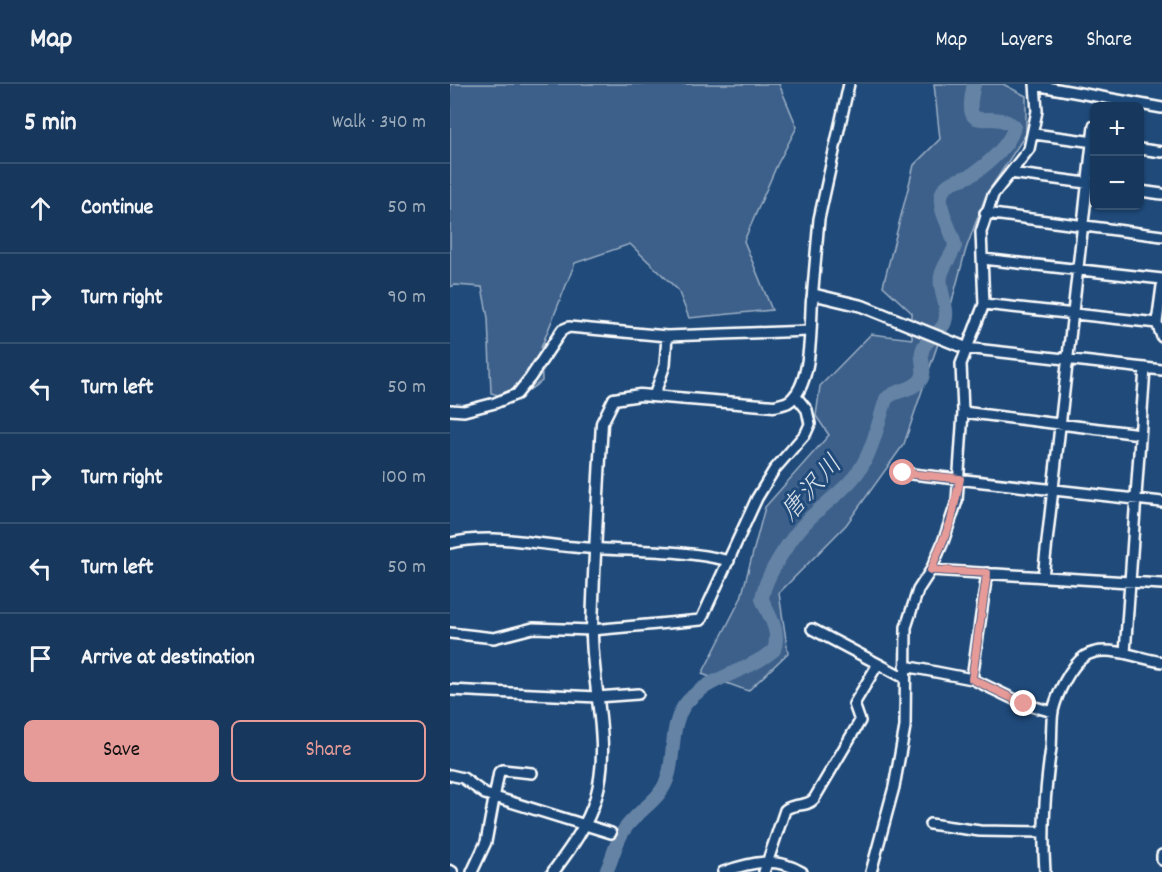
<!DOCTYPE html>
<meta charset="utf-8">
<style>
:root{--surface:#17385c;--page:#244365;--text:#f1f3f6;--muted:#9eacbb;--line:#365272;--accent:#e69b98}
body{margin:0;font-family:Dekko,"Klee One",sans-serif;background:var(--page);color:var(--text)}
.controls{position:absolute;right:18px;top:18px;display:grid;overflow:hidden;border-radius:9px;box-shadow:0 2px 4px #0004}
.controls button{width:54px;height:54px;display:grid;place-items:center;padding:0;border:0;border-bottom:2px solid var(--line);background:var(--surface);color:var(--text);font:30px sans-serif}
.stop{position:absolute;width:18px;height:18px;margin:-14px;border:4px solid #e69b98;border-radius:50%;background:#fff}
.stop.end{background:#e69b98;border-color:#fff;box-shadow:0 2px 6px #0008}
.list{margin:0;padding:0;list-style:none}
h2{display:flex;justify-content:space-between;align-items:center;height:78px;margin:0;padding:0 24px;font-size:26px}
h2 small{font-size:20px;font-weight:400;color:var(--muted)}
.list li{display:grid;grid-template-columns:39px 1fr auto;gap:18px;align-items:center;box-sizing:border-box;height:90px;padding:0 24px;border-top:2px solid var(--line)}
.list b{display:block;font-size:22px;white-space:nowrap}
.list em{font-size:20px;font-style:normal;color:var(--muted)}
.actions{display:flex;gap:12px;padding:18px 24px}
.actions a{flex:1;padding:14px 0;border:2px solid var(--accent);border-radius:9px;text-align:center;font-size:21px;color:var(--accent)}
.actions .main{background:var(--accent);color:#111}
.icon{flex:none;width:33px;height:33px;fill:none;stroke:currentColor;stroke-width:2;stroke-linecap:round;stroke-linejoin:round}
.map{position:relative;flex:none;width:712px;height:788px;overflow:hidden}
header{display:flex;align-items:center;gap:36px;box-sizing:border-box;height:84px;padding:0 30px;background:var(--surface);border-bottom:2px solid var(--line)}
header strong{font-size:28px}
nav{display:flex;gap:33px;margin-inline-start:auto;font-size:21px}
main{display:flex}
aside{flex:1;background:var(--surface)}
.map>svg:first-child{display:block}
.green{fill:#3c618b;stroke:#9eb0c5;stroke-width:1.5}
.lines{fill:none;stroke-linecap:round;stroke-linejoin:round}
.river{stroke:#6583a4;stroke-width:14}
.minor-casing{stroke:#fff;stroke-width:14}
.tertiary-casing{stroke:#fff;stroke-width:15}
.minor{stroke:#1f4a7a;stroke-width:9}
.tertiary{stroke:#1f4a7a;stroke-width:10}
.route{stroke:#e69b98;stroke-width:8}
.labels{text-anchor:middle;stroke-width:6;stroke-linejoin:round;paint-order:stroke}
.water-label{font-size:26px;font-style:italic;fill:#d8e0e8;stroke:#1f4a7a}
</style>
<header>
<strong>Map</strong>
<nav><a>Map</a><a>Layers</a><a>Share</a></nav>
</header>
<main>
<aside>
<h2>5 min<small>Walk · 340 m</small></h2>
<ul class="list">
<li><svg class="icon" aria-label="ahead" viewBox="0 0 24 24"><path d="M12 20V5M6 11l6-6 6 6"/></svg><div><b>Continue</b></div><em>50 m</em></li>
<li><svg class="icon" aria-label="right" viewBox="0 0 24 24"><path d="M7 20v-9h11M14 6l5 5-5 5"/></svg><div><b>Turn right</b></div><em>90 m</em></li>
<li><svg class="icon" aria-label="left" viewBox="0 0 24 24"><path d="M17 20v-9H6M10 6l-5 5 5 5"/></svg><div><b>Turn left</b></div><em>50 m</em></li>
<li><svg class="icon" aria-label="right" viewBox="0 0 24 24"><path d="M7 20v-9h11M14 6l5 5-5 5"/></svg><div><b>Turn right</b></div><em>100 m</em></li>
<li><svg class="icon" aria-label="left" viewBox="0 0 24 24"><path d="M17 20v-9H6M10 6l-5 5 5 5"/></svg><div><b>Turn left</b></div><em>50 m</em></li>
<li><svg class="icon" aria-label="arrive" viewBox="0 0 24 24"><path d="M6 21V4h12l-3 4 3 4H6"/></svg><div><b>Arrive at destination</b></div></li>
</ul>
<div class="actions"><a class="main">Save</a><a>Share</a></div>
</aside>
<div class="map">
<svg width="712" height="788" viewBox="0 0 712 788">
<rect width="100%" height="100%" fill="#1f4a7a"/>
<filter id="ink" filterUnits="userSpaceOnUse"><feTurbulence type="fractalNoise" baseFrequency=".0167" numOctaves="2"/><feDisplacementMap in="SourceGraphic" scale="12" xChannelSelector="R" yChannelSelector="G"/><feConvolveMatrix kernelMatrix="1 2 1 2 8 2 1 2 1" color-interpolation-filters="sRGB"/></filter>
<g filter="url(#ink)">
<!-- green -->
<path class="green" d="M0,0h329l18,43 -20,38 -33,76 28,69 -83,8 -11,-28 -48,-46 -55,19 -34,85 1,33 -27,19 -24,-7 -3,-75 -6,-31 -27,-2 -5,2z
M484,0h69l23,12v38l-40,61 -20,54 -15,56 -47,139 -58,81 -67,68 9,60 -40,38 -46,-17 39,-76 24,-91 64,-72 -13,-19 4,-30 51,-52 41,5v-26l-29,-27 31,-121 26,-26z"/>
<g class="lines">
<!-- river -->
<path class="river" d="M156,788c7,-14 9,-29 18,-42 15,-22 39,-30 45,-57 6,-23 1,-51 18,-71 23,-26 61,-30 87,-52 7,-20 -5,-33 -12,-51 2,-22 30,-63 46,-79 16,-17 36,-28 50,-48 15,-21 20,-49 28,-73 9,-10 23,-7 33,-17 9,-9 1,-20 3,-31 3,-13 19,-17 23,-29 5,-15 -7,-31 -4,-46 2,-11 11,-20 14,-30 -2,-15 -16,-33 -14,-49 2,-17 21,-16 32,-23 15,-10 39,-31 41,-48 -25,-19 -53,14 -40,-42"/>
<defs>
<path id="minor" d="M585,1l127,23
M584,50l60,8
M690,65l22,3
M560,89l84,11
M690,107l22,3
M535,129l177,23
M533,175l179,20
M712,202l-5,37 5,14
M362,216l7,-81 30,-135
M534,220l173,19
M516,264l196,22
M204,312l11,-31 2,-29
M0,326l14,1 31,-8 22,-9 13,-16 32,-48 7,-3 98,9 142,-5
M513,328l177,22
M453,389l259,29
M0,459c42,-10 81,1 124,4 52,5 105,1 155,14
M481,486l231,14
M593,493l51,-451
M362,545l93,49
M0,549l44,5 39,-10 59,2 109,-10 56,-122 17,-28 32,-37 4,-9 -3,-14 -12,-15
M675,569l20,-285
M455,582l67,13 52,25 29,8
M522,595l15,-106
M0,606l147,7 41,-3
M0,691l13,3 22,16 126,39
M480,740l50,7 63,1
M712,771v5
M22,788l14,-30 13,-70 3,-2 30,3
M273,788c29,-10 52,-16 79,0
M314,788l21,-62c9,-8 21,-2 29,-11l46,-78 -6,-17 24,-40
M421,788l23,-85 11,-60 1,-100 12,-37 13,-20 12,-28 14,-41 6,-89 -2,-48 23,-60 -3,-72 12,-37 36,-46 8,-38 -2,-27
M595,788c-3,-44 0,-81 6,-124 1,-12 0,-25 2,-37 4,-17 17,-45 32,-55 22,-13 54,3 77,6"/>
<path id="tertiary" d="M0,787l2,1
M103,788c17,-23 35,-47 43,-75 16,-55 -5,-113 -4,-168 2,-69 6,-137 10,-206l12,-24 26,-4 134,11c4,-1 10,-2 14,-4 25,-15 22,-77 24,-102l4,-5 46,11 104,42"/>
</defs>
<!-- minor casing -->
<use href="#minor" class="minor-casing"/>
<!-- tertiary casing -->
<use href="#tertiary" class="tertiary-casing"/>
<!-- minor -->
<use href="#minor" class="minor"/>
<!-- tertiary -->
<use href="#tertiary" class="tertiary"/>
</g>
</g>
<g class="lines" filter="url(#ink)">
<!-- route -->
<path class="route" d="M453,389l57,6 -9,42 -20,49 56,3 -15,106 52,25"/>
</g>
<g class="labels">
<!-- water labels -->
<g class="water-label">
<text transform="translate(360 403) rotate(-48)" y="9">唐沢川</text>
</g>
</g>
</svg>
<div class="controls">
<button>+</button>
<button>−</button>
</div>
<div class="stop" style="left:453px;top:389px"></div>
<div class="stop end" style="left:574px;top:620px"></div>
</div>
</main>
